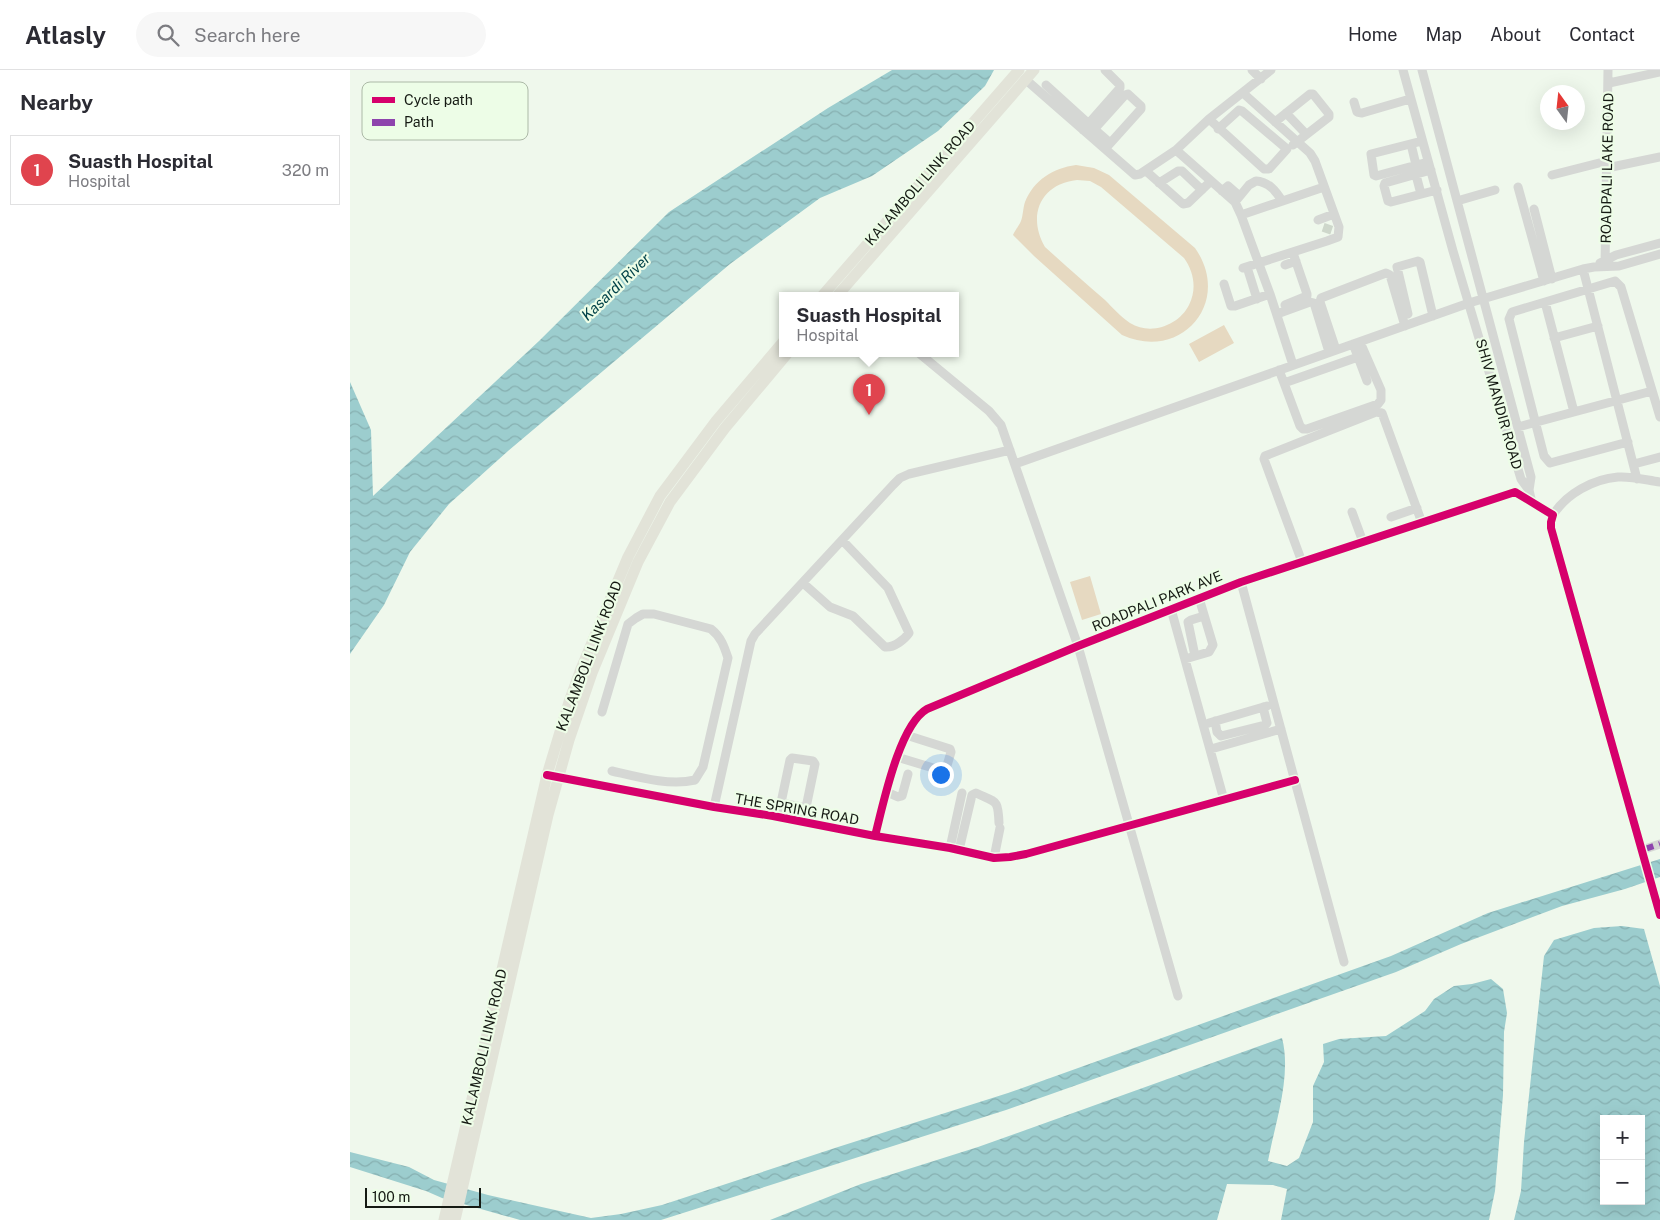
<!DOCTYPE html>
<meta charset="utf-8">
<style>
:root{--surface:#fff;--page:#f7f7f7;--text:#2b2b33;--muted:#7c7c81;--line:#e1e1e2;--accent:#61685f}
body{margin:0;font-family:"Public Sans",sans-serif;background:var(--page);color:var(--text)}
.controls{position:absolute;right:15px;bottom:15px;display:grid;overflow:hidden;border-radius:0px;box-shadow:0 5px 20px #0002}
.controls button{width:45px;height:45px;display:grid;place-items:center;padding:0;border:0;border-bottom:1px solid var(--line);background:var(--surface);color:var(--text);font:25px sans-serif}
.compass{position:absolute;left:1190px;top:15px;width:45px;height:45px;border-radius:50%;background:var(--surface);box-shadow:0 5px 20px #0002;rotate:345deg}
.scale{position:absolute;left:15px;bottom:12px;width:116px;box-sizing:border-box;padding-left:5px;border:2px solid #151a13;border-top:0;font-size:14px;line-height:18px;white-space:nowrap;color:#151a13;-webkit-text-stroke:4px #edfde7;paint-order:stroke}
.you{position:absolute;left:590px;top:704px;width:18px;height:18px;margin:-12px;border:4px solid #fff;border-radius:50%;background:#1a73e8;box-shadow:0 0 0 8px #1a73e833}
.badge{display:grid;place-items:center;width:32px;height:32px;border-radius:50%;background:var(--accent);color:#fff;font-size:16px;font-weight:700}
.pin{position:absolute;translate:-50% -41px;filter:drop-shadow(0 1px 2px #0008)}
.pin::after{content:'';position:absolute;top:26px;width:18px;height:15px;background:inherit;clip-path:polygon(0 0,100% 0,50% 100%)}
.popup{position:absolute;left:429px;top:222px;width:180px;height:65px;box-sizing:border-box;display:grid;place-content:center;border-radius:0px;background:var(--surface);filter:drop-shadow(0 1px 4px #0005);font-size:16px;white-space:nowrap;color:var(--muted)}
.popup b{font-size:19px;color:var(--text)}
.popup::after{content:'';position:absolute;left:50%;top:100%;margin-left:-10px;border:10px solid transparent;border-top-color:var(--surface)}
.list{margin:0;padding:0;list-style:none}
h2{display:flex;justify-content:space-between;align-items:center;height:65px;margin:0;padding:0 20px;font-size:21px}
h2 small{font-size:16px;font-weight:400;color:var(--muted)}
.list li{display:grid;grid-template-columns:32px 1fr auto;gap:15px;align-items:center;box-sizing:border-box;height:70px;margin:0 10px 10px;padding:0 10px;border:1px solid var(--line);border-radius:0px}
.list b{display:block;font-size:19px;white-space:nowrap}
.list p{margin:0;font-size:16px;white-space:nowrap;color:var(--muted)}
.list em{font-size:16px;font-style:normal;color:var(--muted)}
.icon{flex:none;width:28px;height:28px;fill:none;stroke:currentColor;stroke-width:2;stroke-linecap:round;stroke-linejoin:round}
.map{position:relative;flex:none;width:1310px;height:1150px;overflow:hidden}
header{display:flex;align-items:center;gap:30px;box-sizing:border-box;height:70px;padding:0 25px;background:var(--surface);border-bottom:1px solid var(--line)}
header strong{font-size:24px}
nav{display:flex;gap:28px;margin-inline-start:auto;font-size:18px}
.search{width:350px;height:45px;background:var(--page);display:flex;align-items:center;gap:12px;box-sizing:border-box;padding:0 18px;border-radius:28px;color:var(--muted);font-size:19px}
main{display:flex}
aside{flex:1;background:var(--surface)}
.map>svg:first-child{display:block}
.pitch{fill:#e6d9c1;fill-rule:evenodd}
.water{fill:url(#water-waves);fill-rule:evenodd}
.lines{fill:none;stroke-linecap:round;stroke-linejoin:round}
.minor-tunnel{stroke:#ced7cb;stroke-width:9;stroke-dasharray:9 4.5;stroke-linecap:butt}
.minor{stroke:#d5d7d4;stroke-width:9}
.major{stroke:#e2e3d8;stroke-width:11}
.quiet{stroke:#8e44ad;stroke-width:6;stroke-dasharray:12 6;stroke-linecap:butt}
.cycleway-casing{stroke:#edfde7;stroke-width:11}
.cycleway{stroke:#d6006c;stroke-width:8}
.labels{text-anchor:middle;stroke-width:4.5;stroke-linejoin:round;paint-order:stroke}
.street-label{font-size:14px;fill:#151a13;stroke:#edfde7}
.water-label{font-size:15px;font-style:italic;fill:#014248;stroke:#edfde7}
.key{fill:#edfde7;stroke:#acb9a7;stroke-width:1}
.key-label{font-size:14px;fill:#151a13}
</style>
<header>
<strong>Atlasly</strong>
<div class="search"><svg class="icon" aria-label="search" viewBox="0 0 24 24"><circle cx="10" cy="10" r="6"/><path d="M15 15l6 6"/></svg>Search here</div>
<nav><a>Home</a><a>Map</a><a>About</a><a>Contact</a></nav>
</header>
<main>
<aside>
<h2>Nearby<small></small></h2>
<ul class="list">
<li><span class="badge" style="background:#e0444e">1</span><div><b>Suasth Hospital</b><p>Hospital</p></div><em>320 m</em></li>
</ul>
</aside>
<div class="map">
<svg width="1310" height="1150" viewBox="0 0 1310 1150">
<defs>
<pattern id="water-waves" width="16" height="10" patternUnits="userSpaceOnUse" patternTransform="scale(1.25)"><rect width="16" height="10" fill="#9ccdce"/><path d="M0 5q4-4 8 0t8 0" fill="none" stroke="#86afb0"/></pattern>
</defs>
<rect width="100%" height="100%" fill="#eff8ec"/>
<!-- pitch -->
<path class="pitch" d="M726,95l18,3 15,7 86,73c38,54 -14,114 -73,87l-88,-79 -21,-21c2,-5 6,-9 8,-14 2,-5 2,-13 4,-19 9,-22 28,-34 51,-37zM727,110l13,1 11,6 83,71c10,14 13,31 5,47 -10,20 -38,31 -59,18 -9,-6 -17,-15 -25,-23 -20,-17 -40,-35 -60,-53 -18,-31 -5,-63 32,-67z
M874,255l10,18 -35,19 -10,-18z
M740,506l11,38 -19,6 -12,-38z"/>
<!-- water -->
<path class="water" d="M542,0h102l-9,16 -47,45 -66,45 -52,22 -90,66 -222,187 -59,53 -39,48 -26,53 -34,49v-272l21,48 2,66 166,-155 130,-129 159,-104z
M1310,789v18l-35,12 -63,17 -101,38 -65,28 -390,138 -345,110h-141l-78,-22 -16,-7 -76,-24v-15l59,15 25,13 54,15 103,23 30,-4 41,-9 176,-58 170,-54 383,-137 97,-43z
M1272,856l22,3 16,57v234h-146l7,-29 3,-49 20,-186 10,-16 40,-12zM1254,1049h37v82h-37z
M1141,909l12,10 4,24 -3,19 -1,63 -8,96 -6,29h-208l6,-31 -14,-4 -46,-1 -10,36h-447l91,-36 117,-37 304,-109c10,38 -7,85 -14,123l19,5 12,-8 14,-36v-36l11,-24 -1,-18 16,-5 47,-3 39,-25 9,-12 20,-13 18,-2z"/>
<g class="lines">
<!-- minor-tunnel -->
<path class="minor-tunnel" d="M976,163l3,-9 -2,-6"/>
<!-- minor -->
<path class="minor" d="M902,0l9,9
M1053,0l50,181 68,228 8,11
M1072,0l109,407 -2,13 3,13
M675,9l110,96 5,-1 36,-24 33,-31 62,-49
M1259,13l51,-11
M696,15l43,39
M1004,32l3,10 5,1 48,-14
M936,43l20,21
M859,49l55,50h5l18,-20 -45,-38 -3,-1 -21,19
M925,52l35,-28h3l16,20v3l-36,28
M744,59l16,14
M733,60l37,-42v-3l-15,-15
M739,65l36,-40 3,-1 13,12v3l-36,40
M1072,71l-51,13 3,21 2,1 52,-14
M1061,74l5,21
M826,80l59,52 6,13 29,79 23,71
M1257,98l53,-11
M1081,100l-46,13 -1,3 4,15 3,1 46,-12
M796,101l37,33 5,-1 23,-22
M1066,105l5,19
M1202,105l55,-14
M809,113l19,-12h4l20,19
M1168,117l26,94
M872,121l6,-5 8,7 -5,5
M1107,131l38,-11
M885,132l14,-17 7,-4c13,1 20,10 26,20
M1184,139l18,70
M891,145l83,-28
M968,150l16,-6
M1250,193l16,-8 44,-12
M935,195l11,-4
M1255,196l3,-196
M897,197l10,32
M893,198l84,-27 11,-4 1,-10 -24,-66 -5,-8 -67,-60
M1233,199l54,210
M874,214l7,22h4l35,-12
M1195,232l29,110
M935,235l22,-9v-2l-14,-41
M927,244l33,-12 4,1 15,49
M1058,244l-11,-47 21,-6 2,1 13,54
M1204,268l44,-12
M986,280l-16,-48 1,-4 65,-25 4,2 15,51
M570,284l69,57 12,14 77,221 100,350
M1012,286l-4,1 9,24
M929,300l5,13 74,-26 -5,-13
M934,313l16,43 3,3h4l71,-25 3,-4v-10l-21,-48
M1168,357l134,-36
M1278,372l-78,21 -6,-7 -35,-137 3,-7 103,-31 6,6 39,130
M665,394l454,-161 114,-34 11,-2 25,-1 41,-12
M1284,394l26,-7
M1002,442l11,30
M1203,445c13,-21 40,-36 65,-38 13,-1 28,3 42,5
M1041,447l26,-9
M952,492l-38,-103 1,-3 111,-44 6,1 40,110
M891,512l103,380
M453,513l27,24 23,9 32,31c9,1 20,-8 24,-14l-21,-45 -46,-48
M821,539l53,191
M845,586l-7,-34 3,-2 13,-4
M835,589l24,-7 4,-7 -14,-47
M252,642l26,-88 8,-6 7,-4h11l57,15c10,8 13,17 17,29l-25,109 -8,13c-26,6 -57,-3 -83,-9
M865,651l2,11 4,4 44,-11 2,-2 -4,-16
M859,653l58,-17
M861,679l70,-20
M547,687l46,14 3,-2 5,-17 -1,-3 -44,-14
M204,707l160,30 59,9 102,20 75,12 44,10 16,-1 16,-3 269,-74
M537,722l11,5 4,-1 6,-22
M431,733l25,5
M364,737l37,-166 4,-7 138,-149 7,-7 9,-4 101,-24
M428,747l12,-57 2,-2 21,3 2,3 -12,58
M525,766c8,-31 24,-111 52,-127l151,-63 163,-64 274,-90 38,23 -2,7v6l109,387
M600,778l12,-55
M609,780l13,-55 4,-2c21,10 22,6 23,30
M1292,780l18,-6
M644,788l6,-30"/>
<!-- major -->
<path class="major" d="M472,226l197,-226
M487,226l197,-226
M94,1150l103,-445 22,-73 12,-33 47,-112 32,-61 56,-75 67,-79
M105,1150l93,-405 21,-75 23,-67 46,-111 32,-60 55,-74 62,-74"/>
<!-- quiet -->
<path class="quiet" d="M1292,780l18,-6"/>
<defs>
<path id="cycleway" d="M197,705l167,32 59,9 102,20 75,12 44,10 16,-1 16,-3 269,-74
M525,766c8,-31 24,-111 52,-127l151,-63 163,-64 274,-90 38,23 -2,7v6l109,387"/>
</defs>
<!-- cycleway casing -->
<use href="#cycleway" class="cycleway-casing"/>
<!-- cycleway -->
<use href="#cycleway" class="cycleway"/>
</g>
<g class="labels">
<!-- street labels -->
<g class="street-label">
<text transform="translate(1257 98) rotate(-89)" y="5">ROADPALI LAKE ROAD</text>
<text transform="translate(570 113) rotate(-49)" y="5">KALAMBOLI LINK ROAD</text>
<text transform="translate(1149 334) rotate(74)" y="5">SHIV MANDIR ROAD</text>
<text transform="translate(807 531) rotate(-22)" y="5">ROADPALI PARK AVE</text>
<text transform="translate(239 586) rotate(-69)" y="5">KALAMBOLI LINK ROAD</text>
<text transform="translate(447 739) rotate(10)" y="5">THE SPRING ROAD</text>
<text transform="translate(134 977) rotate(-77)" y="5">KALAMBOLI LINK ROAD</text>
</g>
<!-- water labels -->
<g class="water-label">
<text transform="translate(266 217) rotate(-44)" y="5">Kasardi River</text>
</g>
</g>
<!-- legend -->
<rect x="12" y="12" width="166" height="58" rx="8" class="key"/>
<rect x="22" y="27" width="23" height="6" fill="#d6006c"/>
<rect x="22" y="49" width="23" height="7" fill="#8e44ad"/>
<g class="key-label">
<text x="54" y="35">Cycle path</text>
<text x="54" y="57">Path</text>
</g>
</svg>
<div class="controls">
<button>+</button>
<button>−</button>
</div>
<svg class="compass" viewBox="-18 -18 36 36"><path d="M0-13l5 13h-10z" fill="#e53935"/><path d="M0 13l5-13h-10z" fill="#7c7c81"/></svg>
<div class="scale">100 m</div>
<div class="you"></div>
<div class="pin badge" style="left:519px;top:345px;background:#e0444e">1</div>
<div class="popup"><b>Suasth Hospital</b>Hospital</div>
</div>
</main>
